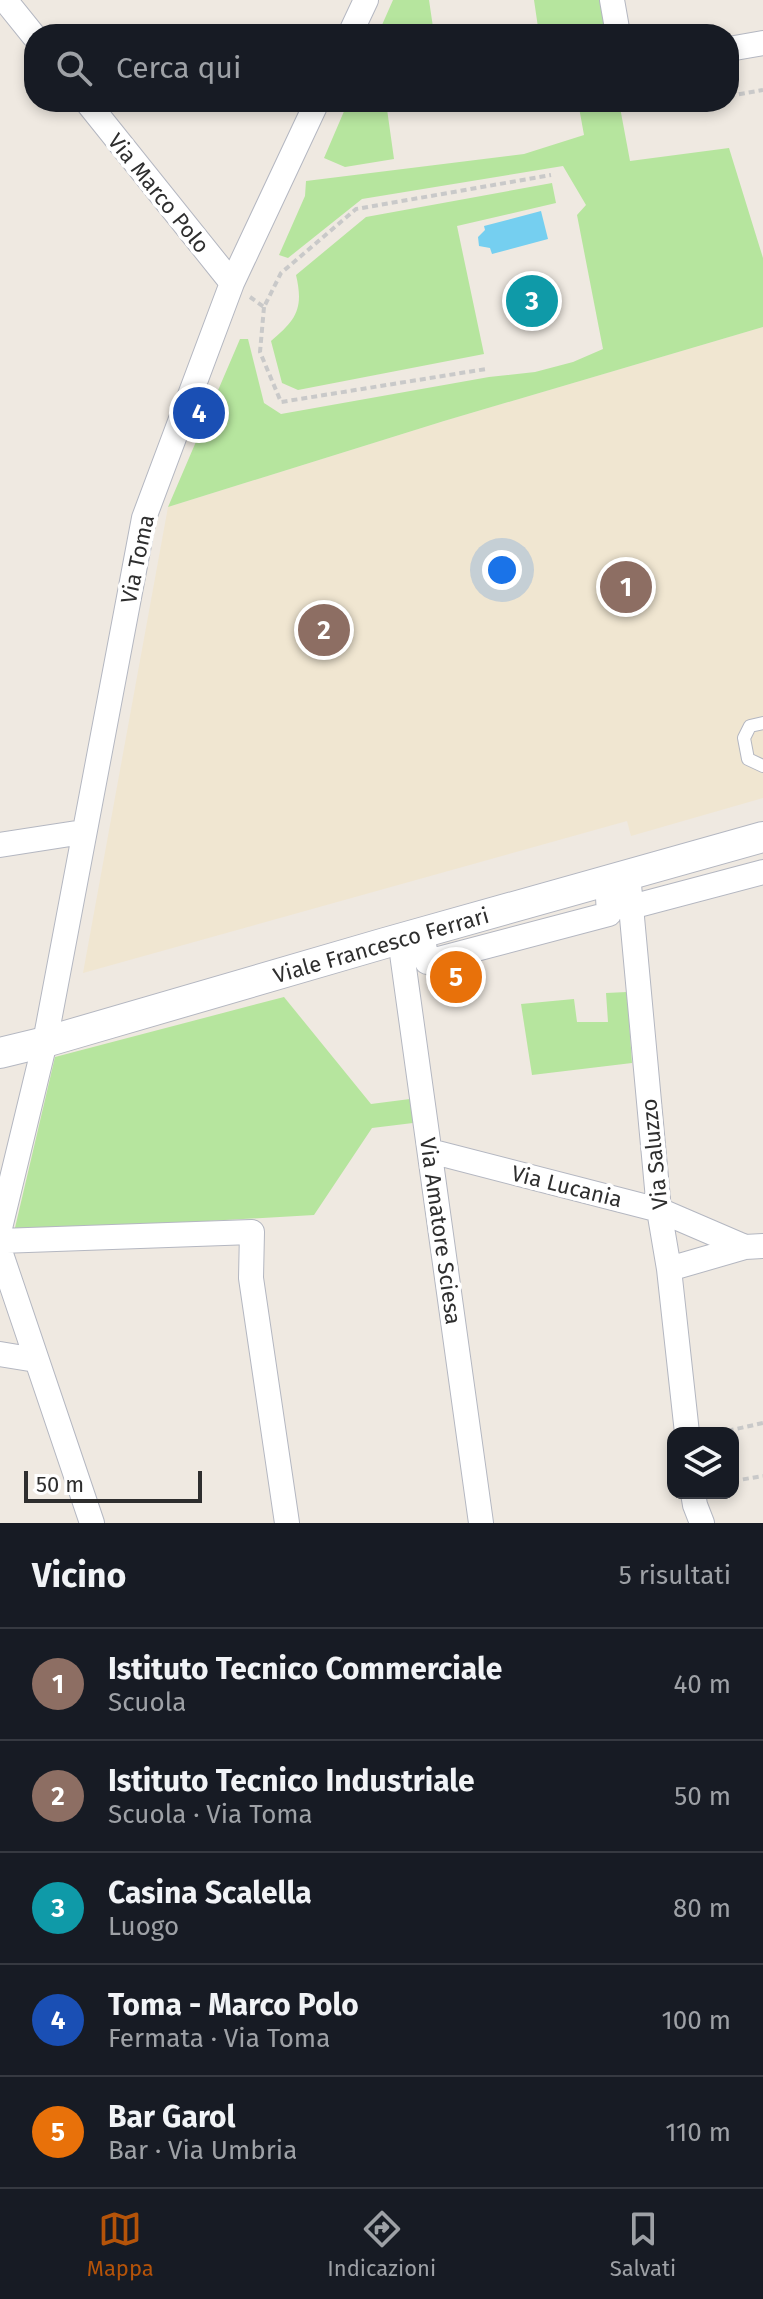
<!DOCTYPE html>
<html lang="it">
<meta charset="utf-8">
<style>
:root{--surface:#171b24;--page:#242831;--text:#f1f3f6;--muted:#9ea1a6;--line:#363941;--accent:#b45309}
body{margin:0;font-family:"Fira Sans",sans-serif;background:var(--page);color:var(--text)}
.controls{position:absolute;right:24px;bottom:24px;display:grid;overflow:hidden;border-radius:16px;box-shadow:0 4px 12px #0003}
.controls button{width:72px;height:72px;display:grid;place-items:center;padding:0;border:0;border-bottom:2px solid var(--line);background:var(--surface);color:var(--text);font:40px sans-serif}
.scale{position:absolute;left:24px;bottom:20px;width:178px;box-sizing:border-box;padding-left:8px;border:4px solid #2e2e2e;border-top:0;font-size:22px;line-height:28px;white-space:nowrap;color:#2e2e2e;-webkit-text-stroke:6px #fff;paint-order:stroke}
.you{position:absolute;left:502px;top:570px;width:28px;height:28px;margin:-20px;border:6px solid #fff;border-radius:50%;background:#1a73e8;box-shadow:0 0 0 12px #1a73e833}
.badge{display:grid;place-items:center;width:52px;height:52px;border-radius:50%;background:var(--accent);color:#fff;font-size:26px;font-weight:700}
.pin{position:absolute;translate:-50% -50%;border:4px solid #fff;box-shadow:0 2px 8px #0006}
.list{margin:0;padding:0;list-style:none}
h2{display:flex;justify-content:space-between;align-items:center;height:104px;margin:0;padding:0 32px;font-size:34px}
h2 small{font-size:26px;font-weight:400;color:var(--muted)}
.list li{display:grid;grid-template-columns:52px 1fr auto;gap:24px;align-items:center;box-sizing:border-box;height:112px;padding:0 32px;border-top:2px solid var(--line)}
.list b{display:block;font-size:30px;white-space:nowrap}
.list p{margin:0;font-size:26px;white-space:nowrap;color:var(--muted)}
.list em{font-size:26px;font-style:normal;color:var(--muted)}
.icon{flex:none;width:44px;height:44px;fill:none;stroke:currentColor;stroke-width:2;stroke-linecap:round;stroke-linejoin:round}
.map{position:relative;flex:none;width:763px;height:1523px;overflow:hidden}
.search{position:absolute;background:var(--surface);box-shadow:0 4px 12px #0003;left:24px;right:24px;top:24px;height:88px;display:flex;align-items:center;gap:20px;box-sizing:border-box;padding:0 28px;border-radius:32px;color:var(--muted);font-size:30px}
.sheet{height:664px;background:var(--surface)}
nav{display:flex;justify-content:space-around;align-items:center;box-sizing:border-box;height:112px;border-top:2px solid var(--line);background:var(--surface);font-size:22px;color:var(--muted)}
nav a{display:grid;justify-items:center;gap:4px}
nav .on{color:var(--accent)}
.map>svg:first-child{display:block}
.education{fill:#f0e6d1}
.green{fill:#b6e59e}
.water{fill:#75cff0}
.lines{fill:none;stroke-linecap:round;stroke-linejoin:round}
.service-casing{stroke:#b4b7c1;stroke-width:14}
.minor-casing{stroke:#b4b7c1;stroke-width:26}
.tertiary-casing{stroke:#b4b7c1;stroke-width:32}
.path{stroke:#c9c9c9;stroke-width:4;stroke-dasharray:6 4;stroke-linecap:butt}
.service{stroke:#fff;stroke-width:12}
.minor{stroke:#fff;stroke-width:24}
.tertiary{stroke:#fff;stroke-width:30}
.labels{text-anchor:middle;stroke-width:8;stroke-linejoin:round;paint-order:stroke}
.street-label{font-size:22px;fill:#2e2e2e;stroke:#fff}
</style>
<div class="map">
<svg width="763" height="1523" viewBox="0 0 763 1523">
<rect width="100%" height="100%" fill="#efe9e1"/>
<!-- education -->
<path class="education" d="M763,327v471l-132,38 -4,-15 -544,152 85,-466 276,-86z"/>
<!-- green -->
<path class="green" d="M393,0h36l5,34h-56z
M534,0h66l6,34h-67z
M348,102h38l8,57 -49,8 -21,-9z
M578,102h41l11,59 99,-13 34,110v69l-319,94 -276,86 72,-168h8l16,64 17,11 208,-37 46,-5 38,-10 30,-13 -26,-134 9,-10 -23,-39 -201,33 -74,59 -9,-3 26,-59 1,-15 218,-27 60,-19z
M552,183l4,20 -99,23 27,128 -186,36 -16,-7 -11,-42c25,-21 33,-32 25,-66l70,-58z
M627,992l5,71 -100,12 -11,-71 53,-5 3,23h31l-2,-29z
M284,997l87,107 39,-5 3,24 -41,5 -58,87 -300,17 41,-175z"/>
<!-- water -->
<path class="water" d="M541,211l7,28 -56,15 -2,-6 -11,-2 -1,-9 7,-7 -1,-4z"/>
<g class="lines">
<defs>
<path id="service" d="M763,723l-13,3 -6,12 4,21 15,7"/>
<path id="minor" d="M5,0l29,36
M612,0l6,34
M350,34l16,-34
M729,49l34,-6
M87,102l145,181
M0,845l83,-13
M628,874l31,336 10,59 18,164
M631,907l132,-35
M422,933l5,29 182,-48 -2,-33
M400,939l81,584
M430,1151l229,59 86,37
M0,1228l45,-186 99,-524 88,-235 85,-181
M0,1241l252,-9 -1,46 36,245
M0,1251l92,272
M669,1269l76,-22 18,-1
M0,1354l36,6
M693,1493l2,12 7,18"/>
<path id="tertiary" d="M0,1053l45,-11 340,-99 378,-106"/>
</defs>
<!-- service casing -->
<use href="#service" class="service-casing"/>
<!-- minor casing -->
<use href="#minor" class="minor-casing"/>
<!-- tertiary casing -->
<use href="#tertiary" class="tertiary-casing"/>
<!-- path -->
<path class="path" d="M729,96l34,-6
M629,102l2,4c22,2 43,0 65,-4
M250,297l14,10 17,-34 75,-64 195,-34
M264,307l-4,45 21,50 205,-33
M718,1433l45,-10
M733,1481l30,-5"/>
<!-- service -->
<use href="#service" class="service"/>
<!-- minor -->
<use href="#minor" class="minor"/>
<!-- tertiary -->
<use href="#tertiary" class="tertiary"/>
</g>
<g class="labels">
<!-- street labels -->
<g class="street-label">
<text transform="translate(159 193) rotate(51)" y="8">Via Marco Polo</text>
<text transform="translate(137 559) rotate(-78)" y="8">Via Toma</text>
<text transform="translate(381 945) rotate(-16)" y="8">Viale Francesco Ferrari</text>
<text transform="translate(654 1154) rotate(-96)" y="8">Via Saluzzo</text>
<text transform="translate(567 1186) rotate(14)" y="8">Via Lucania</text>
<text transform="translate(441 1231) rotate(82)" y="8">Via Amatore Sciesa</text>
</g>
</g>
</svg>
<div class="controls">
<button><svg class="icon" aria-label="layers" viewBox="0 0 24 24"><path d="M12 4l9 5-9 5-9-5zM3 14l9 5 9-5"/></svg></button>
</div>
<div class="scale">50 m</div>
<div class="you"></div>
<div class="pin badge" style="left:626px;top:587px;background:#8d6e63">1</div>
<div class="pin badge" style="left:324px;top:630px;background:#8d6e63">2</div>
<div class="pin badge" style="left:532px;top:301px;background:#0f9aa8">3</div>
<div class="pin badge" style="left:199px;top:413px;background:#1a4fb4">4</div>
<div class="pin badge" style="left:456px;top:977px;background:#e8710a">5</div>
<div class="search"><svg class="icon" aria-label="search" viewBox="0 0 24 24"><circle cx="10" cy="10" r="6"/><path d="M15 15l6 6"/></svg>Cerca qui</div>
</div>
<section class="sheet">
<h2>Vicino<small>5 risultati</small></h2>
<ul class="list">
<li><span class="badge" style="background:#8d6e63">1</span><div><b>Istituto Tecnico Commerciale</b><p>Scuola</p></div><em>40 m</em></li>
<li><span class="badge" style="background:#8d6e63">2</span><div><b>Istituto Tecnico Industriale</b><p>Scuola · Via Toma</p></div><em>50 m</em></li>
<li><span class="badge" style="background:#0f9aa8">3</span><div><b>Casina Scalella</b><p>Luogo</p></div><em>80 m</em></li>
<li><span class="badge" style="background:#1a4fb4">4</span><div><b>Toma - Marco Polo</b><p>Fermata · Via Toma</p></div><em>100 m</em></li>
<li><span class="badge" style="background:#e8710a">5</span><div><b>Bar Garol</b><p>Bar · Via Umbria</p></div><em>110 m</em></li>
</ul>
</section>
<nav>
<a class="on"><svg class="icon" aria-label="map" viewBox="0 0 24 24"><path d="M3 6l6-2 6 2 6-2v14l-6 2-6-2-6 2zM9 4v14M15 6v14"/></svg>Mappa</a>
<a><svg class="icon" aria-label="directions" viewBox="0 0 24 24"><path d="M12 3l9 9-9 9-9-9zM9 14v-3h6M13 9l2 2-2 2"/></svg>Indicazioni</a>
<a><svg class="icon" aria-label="saved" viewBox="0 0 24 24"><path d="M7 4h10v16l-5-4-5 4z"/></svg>Salvati</a>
</nav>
